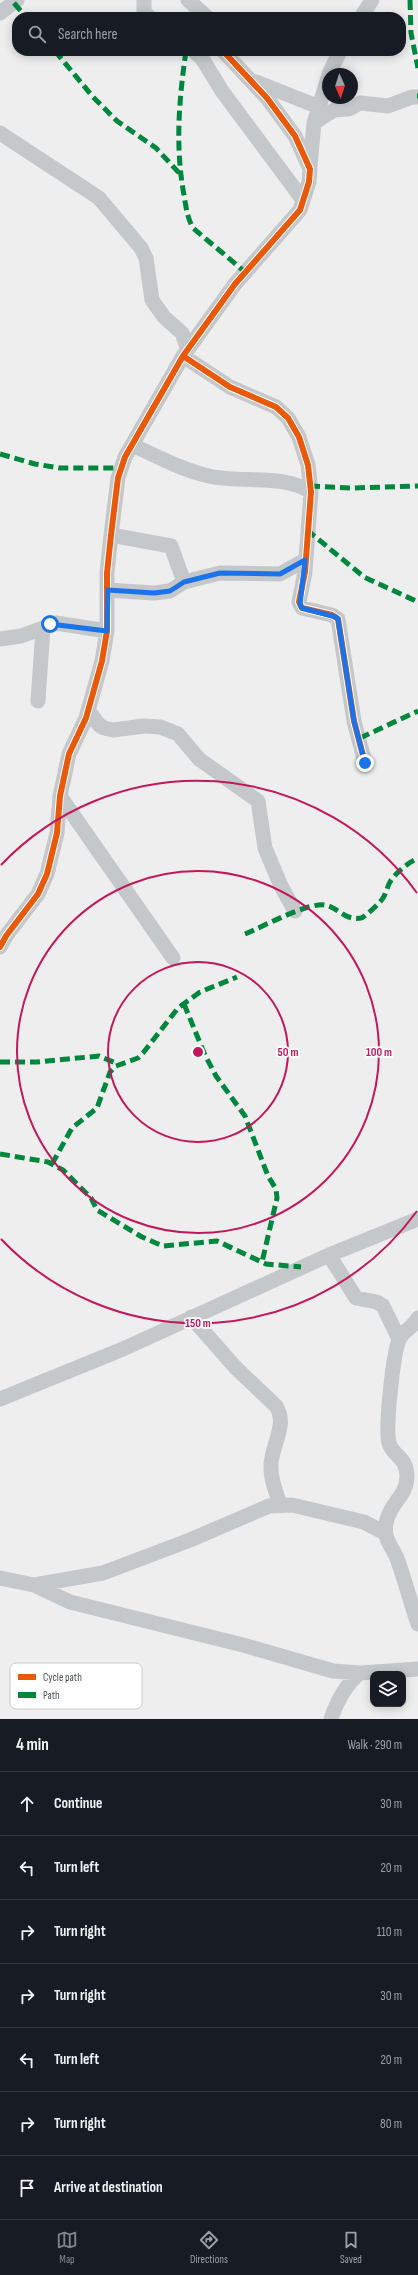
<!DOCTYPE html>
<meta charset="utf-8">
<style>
:root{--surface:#171b24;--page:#242831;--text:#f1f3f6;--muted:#9ea1a6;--line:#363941;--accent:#81888d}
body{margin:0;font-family:"Sofia Sans Condensed",sans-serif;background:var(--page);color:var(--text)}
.controls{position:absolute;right:12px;bottom:12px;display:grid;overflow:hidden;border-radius:8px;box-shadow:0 2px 10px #0003}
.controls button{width:36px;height:36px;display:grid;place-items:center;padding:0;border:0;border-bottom:1px solid var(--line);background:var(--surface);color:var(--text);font:20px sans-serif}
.compass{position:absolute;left:322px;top:68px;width:36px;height:36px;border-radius:50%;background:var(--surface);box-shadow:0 2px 10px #0003;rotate:177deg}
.stop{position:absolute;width:12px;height:12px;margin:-9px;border:3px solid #1a73e8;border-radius:50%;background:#fff}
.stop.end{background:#1a73e8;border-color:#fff;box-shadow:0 1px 4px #0008}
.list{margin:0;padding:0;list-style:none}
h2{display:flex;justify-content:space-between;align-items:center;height:52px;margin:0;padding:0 16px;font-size:17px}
h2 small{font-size:13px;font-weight:400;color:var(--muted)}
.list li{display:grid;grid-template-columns:26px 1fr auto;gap:12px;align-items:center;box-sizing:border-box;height:64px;padding:0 16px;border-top:1px solid var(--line)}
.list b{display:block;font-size:15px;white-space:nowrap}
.list em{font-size:13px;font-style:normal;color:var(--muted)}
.icon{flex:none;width:22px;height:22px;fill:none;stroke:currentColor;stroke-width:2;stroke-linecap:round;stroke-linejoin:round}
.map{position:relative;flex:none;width:418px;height:1719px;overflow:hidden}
.search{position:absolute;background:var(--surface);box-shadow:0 2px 10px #0003;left:12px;right:12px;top:12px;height:44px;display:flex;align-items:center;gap:10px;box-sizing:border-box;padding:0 14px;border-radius:16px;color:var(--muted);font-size:15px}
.sheet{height:500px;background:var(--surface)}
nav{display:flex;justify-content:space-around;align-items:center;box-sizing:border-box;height:56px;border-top:1px solid var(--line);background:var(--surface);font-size:11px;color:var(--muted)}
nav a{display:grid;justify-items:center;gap:2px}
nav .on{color:var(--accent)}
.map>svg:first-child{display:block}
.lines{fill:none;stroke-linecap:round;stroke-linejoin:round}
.minor{stroke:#c5c8ca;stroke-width:15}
.quiet{stroke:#00873e;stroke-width:5;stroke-dasharray:10 5;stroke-linecap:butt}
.cycleway-casing{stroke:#fff;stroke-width:8}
.cycleway{stroke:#e8590c;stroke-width:6}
.route{stroke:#1a73e8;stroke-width:5}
.ring{fill:none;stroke:#c2185b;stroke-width:2}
.key{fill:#fff;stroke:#c8cbcd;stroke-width:1}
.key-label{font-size:11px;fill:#475159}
.centre{fill:#c2185b;stroke:#fff;stroke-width:2}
.ring-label{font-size:12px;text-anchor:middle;font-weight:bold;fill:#c2185b;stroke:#fff;stroke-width:3.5;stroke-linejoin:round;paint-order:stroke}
</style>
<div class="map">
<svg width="418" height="1719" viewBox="0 0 418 1719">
<rect width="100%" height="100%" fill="#eee"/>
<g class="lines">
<!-- minor -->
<path class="minor" d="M144,0v11l5,6
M188,0l19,17
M0,13l17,-13
M361,17l11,-17
M194,51l9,9 19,31 81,109
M329,74l11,-23
M256,82l63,25
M314,123l20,-13 15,-1 11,-6 28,3 24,-9h6
M0,133l99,65 42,50 5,10 6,42 12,17 18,16 6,16
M310,166l4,-43 14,-45
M183,356l47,31 46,20 12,11 11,19 9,28 3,27 -6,80 -6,30 3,6 30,7 6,4 16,102 11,42
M132,445c25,11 50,25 77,31 33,8 73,-3 102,16
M111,535l60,11 13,36
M108,590l46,3 16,-2 14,-9 36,-9 60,1 25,-14
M0,639l21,-3 22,-8
M38,701l5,-73 13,-5 51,8
M88,710l11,15 5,3 9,2 31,-4 16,1 18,7 21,25 59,42 7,47 16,38 14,25
M60,796l113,162
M0,947l6,-11 32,-42 9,-20 10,-41 3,-37 9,-42 17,-36 16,-57 5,-30v-58l4,-38 7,-57 7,-21 58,-101 52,-72 65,-74 9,-28 1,-13 -15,-33 -28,-38 -44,-47
M329,1255l27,43 21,4 6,4 16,33
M191,1317l45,51 40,38c13,20 -7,42 -5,63 0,12 6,25 9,36
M418,1318c-4,9 -16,13 -19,22 -6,15 -14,88 -10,103 4,14 17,12 18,33 0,19 -15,26 -20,43 -6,22 7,27 12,45 7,20 12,40 19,60
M0,1399l123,-50 206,-94 89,-36
M0,1578l34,7 36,17 173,43 90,26 27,2 58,-4
M34,1585l69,-12 87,-33 79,-34 23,-1 72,17 21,11
M331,1719c6,-18 14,-34 29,-46"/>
<!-- quiet -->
<path class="quiet" d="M410,0l1,33 7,35
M14,3l12,14
M55,51l38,46 24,24 39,27 25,27
M186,51c-7,48 -11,96 -2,144 2,12 3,22 9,33l52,44
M417,96h1
M0,454l35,10 25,4h61
M310,486l42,2 66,-2
M307,530l57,47 54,25
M360,738l58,-27
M245,934c17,-7 63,-32 80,-29 13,2 20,16 36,13 4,-1 20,-16 22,-20 4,-6 4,-13 9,-19 7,-9 16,-16 26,-21
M184,1004l21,51 11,21 29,40 23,60 8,13 1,9 -15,64
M0,1062h37l62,-6 19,8
M0,1154l48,8 15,8 28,28 6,12 45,27 21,9 54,-5 49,23 35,3
M52,1164l20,-36 25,-20 13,-36 6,-6 22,-8 5,-5 35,-45 22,-16 37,-15"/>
<defs>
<path id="cycleway" d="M183,356l47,31 46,20 12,11 11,19 9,28 3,27 -6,80 -6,30 3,6 30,7 6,4 16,102 11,42
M0,947l6,-11 32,-42 9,-20 10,-41 3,-37 9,-42 17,-36 16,-57 5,-30v-58l4,-38 7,-57 7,-21 58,-101 52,-72 65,-74 9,-28 1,-13 -15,-33 -28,-38 -44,-47"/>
</defs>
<!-- cycleway casing -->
<use href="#cycleway" class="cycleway-casing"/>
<!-- cycleway -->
<use href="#cycleway" class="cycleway"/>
</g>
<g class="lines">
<!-- route -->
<path class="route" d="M50,624l57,7 1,-41 46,3 16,-2 14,-9 36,-9 60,1 25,-14 -5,45 2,3 34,9 2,2 16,102 11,42"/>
</g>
<!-- distance rings -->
<g class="ring">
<circle cx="198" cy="1052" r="90"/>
<circle cx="198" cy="1052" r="181"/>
<path d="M417 1211A271 271 0 0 1 1 1239M1 865A271 271 0 0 1 417 893"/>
</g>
<!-- legend -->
<rect x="10" y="1663" width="132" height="46" rx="6" class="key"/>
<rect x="18" y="1674" width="18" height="6" fill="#e8590c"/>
<rect x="18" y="1692" width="18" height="6" fill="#00873e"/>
<g class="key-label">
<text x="43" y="1681">Cycle path</text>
<text x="43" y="1699">Path</text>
</g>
<circle cx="198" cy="1052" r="6" class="centre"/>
<g class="ring-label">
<text x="288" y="1056">50 m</text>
<text x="379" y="1056">100 m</text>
<text x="198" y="1327">150 m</text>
</g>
</svg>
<div class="controls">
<button><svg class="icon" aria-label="layers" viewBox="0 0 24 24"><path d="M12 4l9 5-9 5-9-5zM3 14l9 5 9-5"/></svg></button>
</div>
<svg class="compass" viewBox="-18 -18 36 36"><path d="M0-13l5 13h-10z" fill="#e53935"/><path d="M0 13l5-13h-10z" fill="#9ea1a6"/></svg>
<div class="stop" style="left:50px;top:624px"></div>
<div class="stop end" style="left:365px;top:763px"></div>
<div class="search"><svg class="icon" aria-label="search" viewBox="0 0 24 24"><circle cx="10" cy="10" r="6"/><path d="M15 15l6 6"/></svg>Search here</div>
</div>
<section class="sheet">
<h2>4 min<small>Walk · 290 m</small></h2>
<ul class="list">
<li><svg class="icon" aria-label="ahead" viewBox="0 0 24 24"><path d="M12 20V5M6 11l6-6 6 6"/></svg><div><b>Continue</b></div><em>30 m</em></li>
<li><svg class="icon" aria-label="left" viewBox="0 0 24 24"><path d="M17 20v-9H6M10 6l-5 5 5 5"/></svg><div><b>Turn left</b></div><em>20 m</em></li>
<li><svg class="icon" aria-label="right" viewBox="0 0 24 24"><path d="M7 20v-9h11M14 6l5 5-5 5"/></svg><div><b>Turn right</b></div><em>110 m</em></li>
<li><svg class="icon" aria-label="right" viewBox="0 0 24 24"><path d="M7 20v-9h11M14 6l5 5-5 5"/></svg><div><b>Turn right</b></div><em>30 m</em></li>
<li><svg class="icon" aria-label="left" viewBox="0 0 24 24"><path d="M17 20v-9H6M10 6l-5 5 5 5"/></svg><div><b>Turn left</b></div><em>20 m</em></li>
<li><svg class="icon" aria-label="right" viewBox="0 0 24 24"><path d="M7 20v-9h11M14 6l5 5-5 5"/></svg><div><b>Turn right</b></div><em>80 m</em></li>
<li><svg class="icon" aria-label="arrive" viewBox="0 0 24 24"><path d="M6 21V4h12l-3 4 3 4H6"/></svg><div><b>Arrive at destination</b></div></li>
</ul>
</section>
<nav>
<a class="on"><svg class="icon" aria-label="map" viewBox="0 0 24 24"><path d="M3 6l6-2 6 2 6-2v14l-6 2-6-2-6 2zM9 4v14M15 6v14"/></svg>Map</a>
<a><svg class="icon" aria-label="directions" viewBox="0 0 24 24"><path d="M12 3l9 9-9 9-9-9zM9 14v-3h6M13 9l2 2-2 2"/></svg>Directions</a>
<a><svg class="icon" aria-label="saved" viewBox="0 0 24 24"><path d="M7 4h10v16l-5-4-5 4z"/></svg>Saved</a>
</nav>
